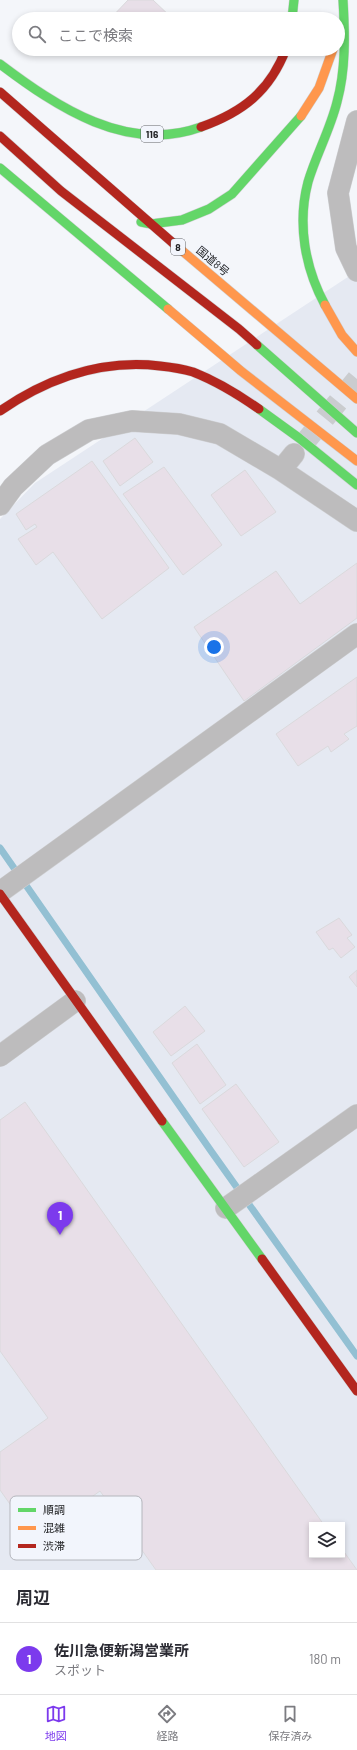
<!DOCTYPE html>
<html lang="ja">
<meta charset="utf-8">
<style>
:root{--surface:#fff;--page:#f7f7f7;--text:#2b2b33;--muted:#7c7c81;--line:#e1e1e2;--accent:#7c3aed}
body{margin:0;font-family:Barlow,"Noto Sans JP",sans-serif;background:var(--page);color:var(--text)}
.controls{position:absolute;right:12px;bottom:12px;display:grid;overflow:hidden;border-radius:0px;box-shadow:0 2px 6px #0003}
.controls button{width:36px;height:36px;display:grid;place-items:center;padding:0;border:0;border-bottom:1px solid var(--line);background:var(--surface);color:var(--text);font:20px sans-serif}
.you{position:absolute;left:214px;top:647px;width:14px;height:14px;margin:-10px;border:3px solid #fff;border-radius:50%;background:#1a73e8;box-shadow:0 0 0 6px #1a73e833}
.badge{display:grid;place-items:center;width:26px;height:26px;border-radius:50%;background:var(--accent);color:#fff;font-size:13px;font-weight:700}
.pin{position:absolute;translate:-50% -33px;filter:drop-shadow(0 1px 2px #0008)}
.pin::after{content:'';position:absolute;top:21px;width:14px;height:12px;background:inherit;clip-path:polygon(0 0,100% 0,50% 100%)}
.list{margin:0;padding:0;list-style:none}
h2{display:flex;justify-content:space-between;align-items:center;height:52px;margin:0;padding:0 16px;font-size:17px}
h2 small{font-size:13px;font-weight:400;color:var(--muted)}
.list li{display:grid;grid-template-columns:26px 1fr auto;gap:12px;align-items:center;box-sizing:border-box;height:72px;padding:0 16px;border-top:1px solid var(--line)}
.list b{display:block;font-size:15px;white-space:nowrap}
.list p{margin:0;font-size:13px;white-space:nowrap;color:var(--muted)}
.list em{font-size:13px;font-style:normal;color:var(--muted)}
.icon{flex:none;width:22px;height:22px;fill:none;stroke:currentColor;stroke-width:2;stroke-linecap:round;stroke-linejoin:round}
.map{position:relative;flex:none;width:357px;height:1570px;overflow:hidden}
.search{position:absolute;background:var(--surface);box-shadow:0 2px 6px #0003;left:12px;right:12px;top:12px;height:44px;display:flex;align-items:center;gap:10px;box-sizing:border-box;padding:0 14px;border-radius:22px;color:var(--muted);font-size:15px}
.sheet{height:124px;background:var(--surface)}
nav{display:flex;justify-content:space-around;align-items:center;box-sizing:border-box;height:56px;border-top:1px solid var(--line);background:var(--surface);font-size:11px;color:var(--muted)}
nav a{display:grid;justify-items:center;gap:2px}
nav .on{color:var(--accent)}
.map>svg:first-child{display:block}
.built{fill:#e5e9f2;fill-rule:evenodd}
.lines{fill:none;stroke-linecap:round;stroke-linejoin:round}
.stream{stroke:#93c0d3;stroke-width:7}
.building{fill:#e8dfe8;stroke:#dad9dc}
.street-tunnel{stroke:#cacccf;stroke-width:21;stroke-dasharray:21 10;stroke-linecap:butt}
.street-casing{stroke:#cfd0d3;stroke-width:22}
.fast-casing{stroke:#cfd0d3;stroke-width:10}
.slow-casing{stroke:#cfd0d3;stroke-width:10}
.jam-casing{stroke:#cfd0d3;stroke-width:10}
.street{stroke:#bdbcbd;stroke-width:21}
.fast{stroke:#63d668;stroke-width:9}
.slow{stroke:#ff974d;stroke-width:9}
.jam{stroke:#b3261e;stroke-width:9}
.labels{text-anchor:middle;stroke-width:3;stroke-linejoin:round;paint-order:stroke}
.shield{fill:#f2f5fc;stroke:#606266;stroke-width:1}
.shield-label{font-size:10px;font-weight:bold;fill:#222325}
.street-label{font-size:11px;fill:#222325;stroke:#f2f5fc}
.key{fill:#f2f5fc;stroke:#b4b6bc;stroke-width:1}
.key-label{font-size:11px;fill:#222325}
</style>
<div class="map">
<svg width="357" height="1570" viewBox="0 0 357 1570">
<rect width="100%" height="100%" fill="#f4f6fa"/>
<!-- built -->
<path class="built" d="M357,271v1299h-357v-1051l35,-36zM312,1525h30v30h-30z"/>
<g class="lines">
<!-- stream -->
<path class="stream" d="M0,848l211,303 146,205"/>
</g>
<!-- building -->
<path class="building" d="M128,0h25l20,19h-63z
M138,49h12l-6,6z
M135,438l18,24 -33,24 -17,-25z
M92,461l77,107 -67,51 -49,-67 -17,13 -18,-26 19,-12 -2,-3 -9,6 -10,-16z
M164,467l58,78 -39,30 -60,-81z
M245,470l31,42 -35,24 -30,-41z
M357,563v55l-113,83 -50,-74 82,-56 24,33z
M357,677v49l-13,8 5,5 -18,13 -3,-6 -30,20 -22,-32z
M339,918l13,17 -5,3 8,9 -14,11 -8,-10 -4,2 -13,-18z
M357,970v17l-8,-10z
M185,1006l20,25 -34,25 -18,-24z
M197,1044l29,41 -26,19 -28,-41z
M236,1084l43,58 -35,25 -42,-58z
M25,1102l299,423h-12v30h30v-6l15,21h-201l-56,-79 -66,47 -34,-48v-38l48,-34 -48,-67v-231z"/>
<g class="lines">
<!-- street-tunnel -->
<path class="street-tunnel" d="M305,442l52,-63"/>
<defs>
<path id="street" d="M357,121l-19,72 8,55 11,23
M281,470l13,-16
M0,505l13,-18 34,-32 42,-25 43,-9 47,3 41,10 61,36 76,51
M0,892l357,-258
M0,1056l75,-55
M226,1208l131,-93"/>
<path id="fast" d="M292,19l2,-19
M0,64c57,43 127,90 201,63
M0,168l168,141
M141,222l10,2 31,-4 27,-11 23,-15 69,-78
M325,305c-20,-37 -28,-81 -17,-123 8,-27 22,-52 29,-80 9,-33 8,-68 6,-102
M257,345l100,88
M259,409l40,29 58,47
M162,1121l100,138"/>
<path id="slow" d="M301,116l18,-28 14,-39
M173,243l184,156
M325,305l17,30 15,17
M168,309l73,62 116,90"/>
<path id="jam" d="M0,92l173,151
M201,127c42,-15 69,-36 85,-78
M0,136l61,55 178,138 18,16
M0,411c48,-33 101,-52 160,-45 10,1 23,3 33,6 23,9 46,23 66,37
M0,894l162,227
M262,1259l95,132"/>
</defs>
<!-- street casing -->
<use href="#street" class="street-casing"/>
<!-- fast casing -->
<use href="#fast" class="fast-casing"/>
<!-- slow casing -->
<use href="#slow" class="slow-casing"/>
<!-- jam casing -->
<use href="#jam" class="jam-casing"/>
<!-- street -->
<use href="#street" class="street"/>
<!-- fast -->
<use href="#fast" class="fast"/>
<!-- slow -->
<use href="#slow" class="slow"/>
<!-- jam -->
<use href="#jam" class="jam"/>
</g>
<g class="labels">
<!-- shield labels -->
<g class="shield">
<rect x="141" y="126" width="22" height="16" rx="3"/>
<rect x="171" y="239" width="14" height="16" rx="3"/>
</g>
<g class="shield-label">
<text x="152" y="138">116</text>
<text x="178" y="251">8</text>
</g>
<!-- street labels -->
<g class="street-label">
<text transform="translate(213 261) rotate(40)" y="4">国道8号</text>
</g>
</g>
<!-- legend -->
<rect x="10" y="1496" width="132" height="64" rx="6" class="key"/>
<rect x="18" y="1508" width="18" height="4" fill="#63d668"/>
<rect x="18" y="1526" width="18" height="4" fill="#ff974d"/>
<rect x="18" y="1544" width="18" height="4" fill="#b3261e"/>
<g class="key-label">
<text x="43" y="1514">順調</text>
<text x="43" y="1532">混雑</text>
<text x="43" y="1550">渋滞</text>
</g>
</svg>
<div class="controls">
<button><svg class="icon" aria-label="layers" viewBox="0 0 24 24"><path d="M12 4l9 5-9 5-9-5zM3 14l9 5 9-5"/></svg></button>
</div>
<div class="you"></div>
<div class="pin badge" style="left:60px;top:1235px">1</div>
<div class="search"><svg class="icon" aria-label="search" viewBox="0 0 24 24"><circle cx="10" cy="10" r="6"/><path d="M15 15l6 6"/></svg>ここで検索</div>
</div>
<section class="sheet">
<h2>周辺<small></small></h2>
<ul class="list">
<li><span class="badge">1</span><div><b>佐川急便新潟営業所</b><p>スポット</p></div><em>180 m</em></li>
</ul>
</section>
<nav>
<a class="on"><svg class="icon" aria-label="map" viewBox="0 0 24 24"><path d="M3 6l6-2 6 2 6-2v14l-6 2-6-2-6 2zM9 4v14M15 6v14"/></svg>地図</a>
<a><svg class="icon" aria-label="directions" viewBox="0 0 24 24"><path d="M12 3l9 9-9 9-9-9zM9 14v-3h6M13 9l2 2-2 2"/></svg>経路</a>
<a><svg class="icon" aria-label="saved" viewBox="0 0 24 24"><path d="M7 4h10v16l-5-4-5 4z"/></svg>保存済み</a>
</nav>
